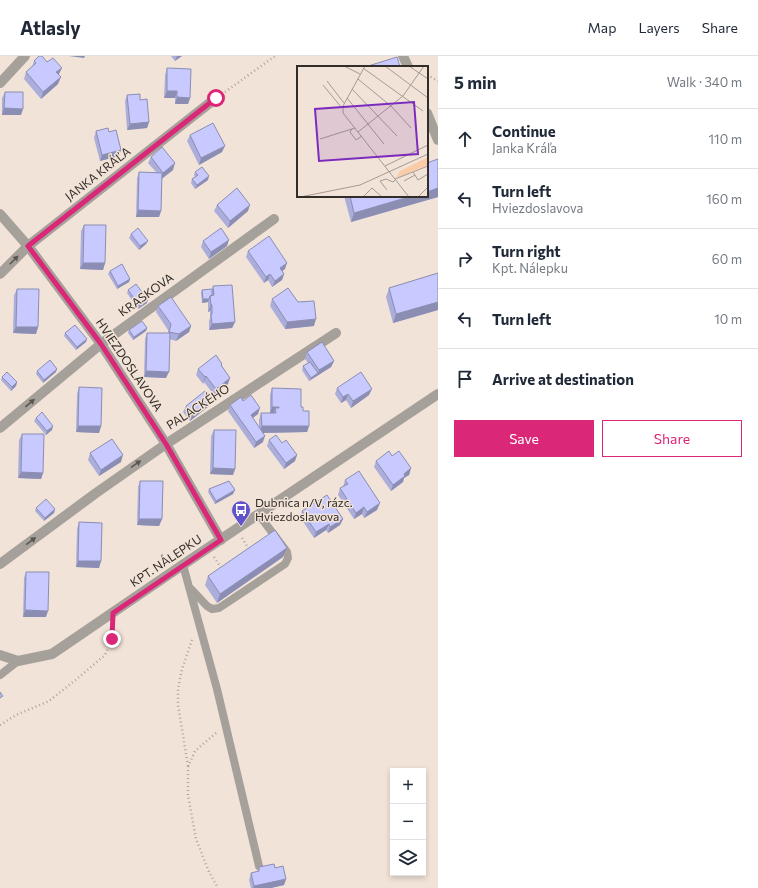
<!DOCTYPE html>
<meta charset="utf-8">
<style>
:root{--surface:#fff;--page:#f2f2f3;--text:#1f2937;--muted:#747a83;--line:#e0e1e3;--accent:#db2777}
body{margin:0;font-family:Commissioner,sans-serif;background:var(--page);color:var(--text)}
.controls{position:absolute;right:12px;bottom:12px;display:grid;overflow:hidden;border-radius:0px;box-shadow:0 2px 6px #0003}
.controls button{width:36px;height:36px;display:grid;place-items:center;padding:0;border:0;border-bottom:1px solid var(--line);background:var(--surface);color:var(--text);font:20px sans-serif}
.stop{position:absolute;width:12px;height:12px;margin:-9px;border:3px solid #db2777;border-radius:50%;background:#fff}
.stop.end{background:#db2777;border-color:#fff;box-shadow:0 1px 4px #0008}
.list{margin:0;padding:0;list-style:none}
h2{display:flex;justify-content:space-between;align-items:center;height:52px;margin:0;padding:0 16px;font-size:17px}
h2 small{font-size:13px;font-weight:400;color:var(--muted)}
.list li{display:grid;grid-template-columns:26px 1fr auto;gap:12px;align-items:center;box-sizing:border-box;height:60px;padding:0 16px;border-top:1px solid var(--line)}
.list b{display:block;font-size:15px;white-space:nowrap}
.list p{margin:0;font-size:13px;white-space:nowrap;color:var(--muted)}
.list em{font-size:13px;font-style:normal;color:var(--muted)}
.actions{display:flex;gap:8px;padding:12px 16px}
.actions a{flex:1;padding:9px 0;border:1px solid var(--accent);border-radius:0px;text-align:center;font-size:14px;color:var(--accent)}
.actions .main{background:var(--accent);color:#fff}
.icon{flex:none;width:22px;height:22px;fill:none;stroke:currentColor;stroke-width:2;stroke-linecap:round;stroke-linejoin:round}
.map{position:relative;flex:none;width:438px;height:832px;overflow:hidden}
header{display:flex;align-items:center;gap:24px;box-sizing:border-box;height:56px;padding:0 20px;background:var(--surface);border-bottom:1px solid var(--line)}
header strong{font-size:19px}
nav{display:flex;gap:22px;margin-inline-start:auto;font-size:14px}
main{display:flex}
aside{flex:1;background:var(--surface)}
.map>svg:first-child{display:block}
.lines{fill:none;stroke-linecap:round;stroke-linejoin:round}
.path{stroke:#afa39a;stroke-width:2.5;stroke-dasharray:1 3;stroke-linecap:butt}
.lane{stroke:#a6a09b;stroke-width:8}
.street{stroke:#a6a09b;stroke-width:10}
.wall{fill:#abaddb}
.shaded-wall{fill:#8b8db2}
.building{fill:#c7c9ff;stroke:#8b8db2}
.oneway{fill:#5b5550}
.route{stroke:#db2777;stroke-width:5}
.labels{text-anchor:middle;stroke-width:3;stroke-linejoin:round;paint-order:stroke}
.street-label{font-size:12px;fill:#322d28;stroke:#f2e3d8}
.poi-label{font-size:12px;fill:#322d28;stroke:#f2e3d8;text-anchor:start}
.inset-road{fill:none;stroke:#a59a92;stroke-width:1}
.view{fill:#7b2cbf;fill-opacity:0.15;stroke:#7b2cbf;stroke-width:2}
.inset-edge{fill:none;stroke:#322d28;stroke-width:2}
</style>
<header>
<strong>Atlasly</strong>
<nav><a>Map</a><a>Layers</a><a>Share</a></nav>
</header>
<main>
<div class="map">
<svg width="438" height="832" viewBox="0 0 438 832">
<rect width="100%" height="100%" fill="#f2e3d8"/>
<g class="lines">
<!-- path -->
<path class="path" d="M427,19l11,6
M225,36l50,-36
M242,482l8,13
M214,501l8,12
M0,669l16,-10 33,-14 29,-23 27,-23 7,-16v-12
M216,677l-21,18 -7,16v28l8,44 13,33 9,16
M188,710l-10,-61v-16l4,-20 10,-29"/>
<!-- lane -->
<path class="lane" d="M183,509l34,124 42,177
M191,533l16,17 5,3 7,-1 66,-44 3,-6 -1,-6 -28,-37
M0,619l18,-14"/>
<!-- street -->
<path class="street" d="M403,0l5,11
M0,27l25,-27
M427,57l11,27
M0,158l28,32 73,98 65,100 55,96
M0,218l28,-28 188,-148
M0,372l101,-84 173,-125
M0,508l96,-71 70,-49 170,-111
M0,599l18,6 34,-7 129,-88 257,-172"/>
</g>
<!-- wall -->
<path class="wall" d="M171,0h11l-7,5z
M34,5l13,1 12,12v1l-1,9 -17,15 -17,-20 2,-7 6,-5z
M167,12l23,30 -2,6h-13v-6h-11l1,-23z
M5,36l16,23h-19v-17z
M127,39l13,5 9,22 -2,6 -20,2 -2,-29z
M96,75l13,1 10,24 -19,5 -6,-23z
M190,79l32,17 -23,13 -12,-24z
M151,101l22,13 -11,9 -1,32 -2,6h-23l1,-39 2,-6h17l-8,-9z
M438,103v38l-87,25 -7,-26h83z
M195,116l13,8 -13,9 -4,-6 1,-4 3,-2 -1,-2z
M217,149l31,6 -20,17 -14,-17z
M84,169l21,38 -2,7 -23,-1 1,-38z
M131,178l15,10 -7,6 -10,-12z
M203,185l24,5 -18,13 -8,-12z
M248,195l37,18 -3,2 2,3 -2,6 -10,7 -4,-7 -4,3 -18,-26z
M110,215l20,8 -1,3 -12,7 -9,-15z
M438,217v37l-45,13 -7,-26 3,-9z
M213,230l22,36 -3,6 -23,2v-9l1,-3v-7l-2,1v-10l-6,1 -1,-10 1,-3 10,-1z
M17,233l21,38 -2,7 -23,-1 1,-38z
M128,234l19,13 -9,6 -11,-16z
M272,243l26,3 16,24 -29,3 -15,-23z
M158,250l33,20 -2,6 -13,9 -7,-2 -3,39 -22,-1 1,-38 2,-6h21v-3l-12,-18z
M147,272l-1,3 -13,9 -5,-7 1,-3z
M65,277l21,9 -10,8 -12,-14z
M307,296l27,9 -3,6 -22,14 -7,-11 1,-4 5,-3 -3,-4z
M222,308v2l6,18 -14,11 -10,-13 -1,2 -7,-9 2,-6z
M37,315l19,1 -13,11 -7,-9z
M2,321l15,5 -1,4 -5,5 -10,-11z
M79,331l22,39 -2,7 -23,-1 1,-38z
M272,332l29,19 8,19 -2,6 -44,1v9l-9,6 -26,-37 2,-6 13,-4 15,13 -5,4 6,9v-7l2,-7h9v-18z
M337,332l32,7 -18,13 -5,-8 -5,3 -6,-9z
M186,350h23l-19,15 -7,-9z
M36,362l16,12 -6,5 -12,-14z
M214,374l21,39 -2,6 -23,-1 1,-38z
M22,378l21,39 -2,6 -23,-1 1,-38z
M269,384l28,15 -2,6 -11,8 -17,-23z
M90,397l31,9 -22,14 -11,-16z
M392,400l19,12 -2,7 -5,3 -1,4 -12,9 -17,-24 2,-6z
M345,424l32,30 -13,8 -2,-4 -8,5 -16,-24 2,-7 3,-1z
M140,425l22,38 -3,7 -22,-1 1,-38z
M209,433l24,5 -18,10 -7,-12z
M36,452l19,1 -1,4 -10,8 -9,-10z
M302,455l41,8 -3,6 -12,8 -2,-3 -12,8 -14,-21z
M79,466l22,39 -2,7 -23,-1 1,-38z
M283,501l-66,46 -12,-18 3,-9z
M26,516l20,45h-23l1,-39z
M259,811l16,1 11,11 -2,6 -13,3h-20l-2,-8 2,-7 6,-1z"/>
<!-- shaded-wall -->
<path class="shaded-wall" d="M69,0h16l-1,2z
M177,0h5l-7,5z
M62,12l-3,6 -5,5 2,-7z
M61,21l-3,7 -17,15 2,-7z
M167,35h10l-2,7h-11z
M177,41l13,1 -2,6h-13z
M4,52l19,1 -2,6h-19z
M149,66l-2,6 -20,2 3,-6z
M225,90l-3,6 -23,13 2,-7z
M121,94l-2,6 -19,5 2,-6z
M175,107l-2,7 -12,9 2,-6z
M209,120l-1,4 -13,9 2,-4z
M438,132v9l-87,25 3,-9 58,-17h15v-4z
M250,149l-2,6 -20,17 2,-7z
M138,154l23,1 -2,6h-23z
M229,184l-2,6 -18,13 2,-7z
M148,185l-2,3 -7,6 1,-4z
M83,207h22l-2,7 -23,-1z
M287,207l-2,6 -7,5 2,-6z
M270,218l-2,6 -4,3 2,-6z
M284,218l-2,6 -10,7 3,-6z
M130,223l-1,3 -12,7 1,-3z
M203,243h6l-1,3 -6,1z
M148,244l-1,3 -9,6 2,-3z
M438,246v8l-45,13 3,-9z
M211,249h1l-2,6 -2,1z
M316,263l-2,7 -29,3 2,-7z
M235,266l-3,6 -23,2 3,-6z
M191,270l-2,6 -13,9 3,-7z
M16,271h22l-2,7 -23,-1z
M147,272l-1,3 -13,9 1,-3z
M87,283l-1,3 -10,8 1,-3z
M334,305l-3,6 -22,14 2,-3 7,-5 1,-3z
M57,313l-1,3 -13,11 1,-3z
M146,315l23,1 -3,6 -22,-1z
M206,320l-2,6 -1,2 2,-7z
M230,322l-2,6 -14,11 2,-6z
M17,326l-1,4 -5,5 1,-4z
M372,333l-3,6 -18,13 2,-7z
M348,338l-2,6 -5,3 2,-6z
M211,344l-2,6 -19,15 2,-7z
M272,351h7l-2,6 -2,-5 -1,5h-4z
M260,352l-2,6 -10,7 3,-6z
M53,370l-1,4 -6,5 1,-4z
M78,370h23l-2,7 -23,-1z
M262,370h47l-2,6 -48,1z
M265,380l-2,6 -9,6 2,-6z
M123,399l-2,7 -22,14 2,-6z
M297,399l-2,6 -11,8 2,-6z
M213,412l22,1 -2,6 -23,-1z
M411,412l-2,7 -5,3 -1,4 -12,9 2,-6 11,-11z
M21,416l22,1 -2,6 -23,-1z
M235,434l-2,4 -18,10 1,-3z
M380,447l-3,7 -13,8 3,-6z
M364,451l-2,7 -8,5 2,-6z
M55,453l-1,4 -10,8 1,-3z
M139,463h23l-3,7 -22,-1z
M343,463l-3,6 -12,8 2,-6z
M329,468l-3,6 -12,8 2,-6z
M287,492l-4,9 -66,46 3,-9z
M78,505h23l-2,7 -23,-1z
M25,554l23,1 -2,6h-23z
M286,823l-2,6 -13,3h-18l1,-2z"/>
<!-- building -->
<path class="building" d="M39,0h3l5,6 6,-4 9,10 -6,4 5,5 -18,15 -17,-20 10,-9 -2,-2z
M397,1l3,10h-35z
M167,12l24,1 -1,29 -13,-1v-6h-10z
M5,36h18v17l-19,-1z
M140,38v6l7,-1 2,23 -19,2 -3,-29z
M213,67l12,23 -24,12 -11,-23z
M108,72l1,4 7,-2 5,20 -19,5 -6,-24z
M162,91l13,16 -12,10 -12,-16z
M438,103v29l-11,4v-29z
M202,111l7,9 -12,9 -5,-6 6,-4 -3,-3z
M139,116l23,1 -1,38 -23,-1z
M237,132l13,17 -20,16 -13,-16z
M350,140h62l-58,17z
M84,169h22l-1,38h-22z
M138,172l10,13 -8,5 -9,-12z
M221,172l8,12 -18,12 -8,-11z
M269,180l18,27 -7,5 4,6 -9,7 -5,-7 -4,3 -18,-26z
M122,208l8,15 -12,7 -8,-15z
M438,217v29l-42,12 -7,-26z
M136,228l12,16 -8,6 -12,-16z
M232,229l3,37 -23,2 -1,-9 1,-1v-9h-1l-1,-9 4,-1 -1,-9z
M288,232l10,14 16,-1 2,18 -29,3 -15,-23z
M17,233h22l-1,38h-22z
M212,233v6l-2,1 -1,3h-6l-1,-9z
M171,241l20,29 -12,8 -10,-2 2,-8 -13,-18z
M142,265l5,7 -13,9 -5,-7z
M75,269l12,14 -10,8 -12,-14z
M147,277h23l-1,39 -23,-1z
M322,286l12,19 -15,9 -12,-18z
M216,299l6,9 -1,1 9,13 -14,11 -10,-13 -1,1 -7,-8z
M50,304l7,9 -13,11 -7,-9z
M310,306l8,11 -7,5 -8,-12z
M7,316l10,10 -5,5 -10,-10z
M361,316l11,17 -19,12 -5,-7 -5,3 -6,-9z
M79,331l23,1 -1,38h-23z
M272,332l29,1v18h2v4h6v15h-47l-1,-13h15l-1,-5h4v-1h-7z
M205,335l6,9 -19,14 -6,-8z
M251,339l9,13 -9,7 14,21 -9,6 -26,-37 11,-8 2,4z
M42,356l11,14 -6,5 -11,-13z
M214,374h22l-1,39 -22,-1z
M22,378h22l-1,39 -22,-1z
M276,379l6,8 4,-3 11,15 -11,8 -17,-23z
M112,383l11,16 -22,15 -11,-17z
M389,395l3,5 7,-5 12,17 -7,6 1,2 -12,9 -17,-24z
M359,415l21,32 -13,9 -3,-5 -8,6 -16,-25 8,-4 -3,-4z
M140,425h23l-1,38h-23z
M229,425l6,9 -19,11 -7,-12z
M327,439l16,24 -13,8 -1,-3 -13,8 -14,-21z
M46,443l9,10 -10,9 -9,-10z
M79,466l23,1 -1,38h-23z
M275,474l12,18 -67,46 -12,-18z
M26,516h23l-1,39 -23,-1z
M0,636l3,4 -3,2z
M274,808l1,4 8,-2 3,13 -32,7 -3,-13 8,-2v-4z"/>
<!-- one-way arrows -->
<defs><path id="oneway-solid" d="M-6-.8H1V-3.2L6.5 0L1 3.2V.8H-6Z"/></defs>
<g class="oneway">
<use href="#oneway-solid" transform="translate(14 204) rotate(-45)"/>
<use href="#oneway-solid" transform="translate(30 347) rotate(-40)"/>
<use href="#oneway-solid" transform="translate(136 408) rotate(-35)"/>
<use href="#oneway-solid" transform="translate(31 485) rotate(-37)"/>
</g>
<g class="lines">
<!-- route -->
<path class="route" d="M112,583l1,-26 108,-73 -55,-96 -65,-100 -73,-98 188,-148"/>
</g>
<!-- icons -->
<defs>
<symbol id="bus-pin" viewBox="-11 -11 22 30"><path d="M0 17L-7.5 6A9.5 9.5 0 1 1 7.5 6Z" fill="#6053cc" stroke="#f2e3d8"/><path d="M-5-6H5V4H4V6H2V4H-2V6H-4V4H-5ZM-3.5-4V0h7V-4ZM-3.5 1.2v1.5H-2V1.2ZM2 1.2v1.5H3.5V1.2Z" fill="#fff"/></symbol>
</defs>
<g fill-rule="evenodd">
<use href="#bus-pin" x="230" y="443" width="22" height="30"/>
</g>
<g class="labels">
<!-- street labels -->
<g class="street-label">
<text transform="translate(98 118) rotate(-38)" y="4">JANKA KRÁĽA</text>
<text transform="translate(146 239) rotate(-36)" y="4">KRASKOVA</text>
<text transform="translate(129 309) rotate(56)" y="4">HVIEZDOSLAVOVA</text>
<text transform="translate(198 351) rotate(-33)" y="4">PALACKÉHO</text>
<text transform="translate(166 505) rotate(-34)" y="4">KPT. NÁLEPKU</text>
</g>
<!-- poi labels -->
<g class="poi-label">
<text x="255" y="451">Dubnica n/V, rázc.<tspan x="255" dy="14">Hviezdoslavova</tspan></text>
</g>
</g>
<!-- overview -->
<g transform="translate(297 10)">
<rect width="131" height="131" fill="#f2e3d8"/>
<path d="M131,91v8l-32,13 4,-7z" fill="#f9cba7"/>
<path class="inset-road" d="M47,0l16,8M68,0l-22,40v7l66,84M88,0l43,32M112,0l19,13M66,2l60,43M61,13l34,28 19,21M30,15l17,22M26,19l19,23M55,23l45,47M50,32l37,46M55,63l-2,3 6,8 6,-4M61,66l45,-36 21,-30M23,73l35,-11M88,100l43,-21M116,106l5,8 10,-6M98,113l33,-13M107,115l11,-6M90,124l-7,-9 6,-2 7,3 2,-2M3,131l60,-12 68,-31M66,131l9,-9 10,9M121,131l10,-10"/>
<path class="view" d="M117,36l4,52 -99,7 -4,-52z"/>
<rect width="131" height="131" class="inset-edge"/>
</g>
</svg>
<div class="controls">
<button>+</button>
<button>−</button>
<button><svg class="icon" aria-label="layers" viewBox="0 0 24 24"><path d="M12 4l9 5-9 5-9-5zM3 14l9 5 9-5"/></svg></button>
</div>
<div class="stop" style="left:216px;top:42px"></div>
<div class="stop end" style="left:112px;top:583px"></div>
</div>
<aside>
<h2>5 min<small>Walk · 340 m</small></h2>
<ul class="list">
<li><svg class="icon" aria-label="ahead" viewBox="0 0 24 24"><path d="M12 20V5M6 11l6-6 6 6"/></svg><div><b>Continue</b><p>Janka Kráľa</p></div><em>110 m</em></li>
<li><svg class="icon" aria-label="left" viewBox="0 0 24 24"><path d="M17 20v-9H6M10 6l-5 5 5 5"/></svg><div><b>Turn left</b><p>Hviezdoslavova</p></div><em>160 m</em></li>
<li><svg class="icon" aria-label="right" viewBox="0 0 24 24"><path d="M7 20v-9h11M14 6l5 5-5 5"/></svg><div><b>Turn right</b><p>Kpt. Nálepku</p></div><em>60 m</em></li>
<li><svg class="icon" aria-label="left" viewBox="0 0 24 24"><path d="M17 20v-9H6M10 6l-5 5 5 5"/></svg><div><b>Turn left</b></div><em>10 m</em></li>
<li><svg class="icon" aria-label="arrive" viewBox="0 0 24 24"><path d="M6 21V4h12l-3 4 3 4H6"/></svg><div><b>Arrive at destination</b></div></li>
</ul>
<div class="actions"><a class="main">Save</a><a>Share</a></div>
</aside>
</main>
